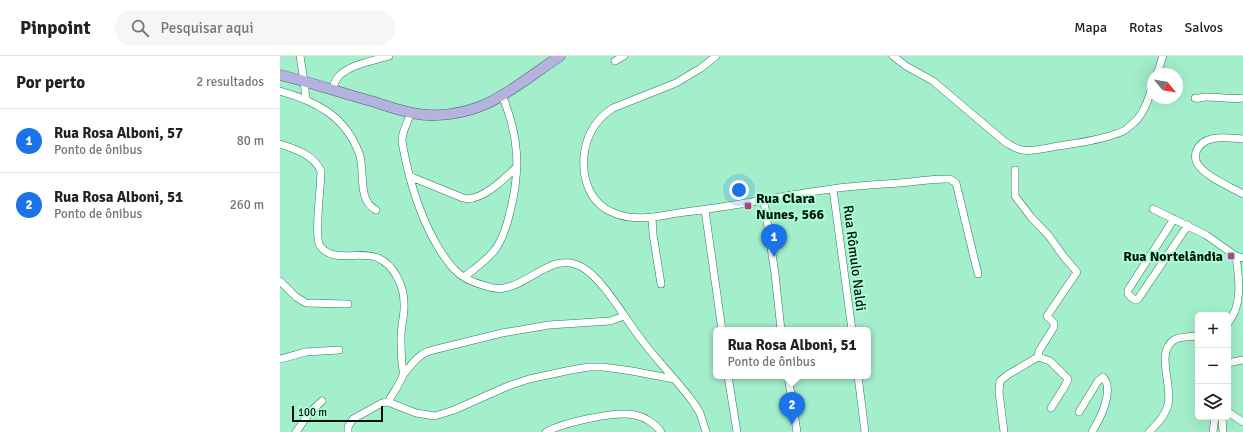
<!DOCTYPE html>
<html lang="pt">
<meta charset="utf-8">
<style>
:root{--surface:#fff;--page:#f6f6f6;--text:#222;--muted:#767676;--line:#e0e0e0;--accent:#1a73e8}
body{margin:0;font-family:Signika,sans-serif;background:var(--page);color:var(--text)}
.controls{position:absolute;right:12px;bottom:12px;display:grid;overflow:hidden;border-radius:6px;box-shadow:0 4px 16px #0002}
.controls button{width:36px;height:36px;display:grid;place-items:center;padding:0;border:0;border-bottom:1px solid var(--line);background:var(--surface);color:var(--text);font:20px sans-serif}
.compass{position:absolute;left:867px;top:12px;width:36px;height:36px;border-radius:50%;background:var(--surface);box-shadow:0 4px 16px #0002;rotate:120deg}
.scale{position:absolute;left:12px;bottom:10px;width:91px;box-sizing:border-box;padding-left:4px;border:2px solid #001309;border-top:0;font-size:11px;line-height:14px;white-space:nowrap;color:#001309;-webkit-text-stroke:3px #b0fcd8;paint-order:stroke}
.you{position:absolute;left:459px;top:134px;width:14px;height:14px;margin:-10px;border:3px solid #fff;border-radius:50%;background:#1a73e8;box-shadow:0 0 0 6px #1a73e833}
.badge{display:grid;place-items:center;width:26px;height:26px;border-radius:50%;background:var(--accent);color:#fff;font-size:13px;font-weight:700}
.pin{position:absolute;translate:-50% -33px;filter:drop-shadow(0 1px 2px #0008)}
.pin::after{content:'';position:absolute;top:21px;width:14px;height:12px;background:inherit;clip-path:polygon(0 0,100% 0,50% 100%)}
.popup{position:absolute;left:433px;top:271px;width:158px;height:52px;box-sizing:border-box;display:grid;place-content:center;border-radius:6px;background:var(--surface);filter:drop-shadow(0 1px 3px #0005);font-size:13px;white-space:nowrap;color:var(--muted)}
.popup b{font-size:15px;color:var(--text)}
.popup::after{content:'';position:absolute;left:50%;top:100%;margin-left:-8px;border:8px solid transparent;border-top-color:var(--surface)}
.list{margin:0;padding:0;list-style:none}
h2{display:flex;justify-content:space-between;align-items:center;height:52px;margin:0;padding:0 16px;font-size:17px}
h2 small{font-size:13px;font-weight:400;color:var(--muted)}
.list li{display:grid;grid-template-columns:26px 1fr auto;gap:12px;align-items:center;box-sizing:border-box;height:64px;padding:0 16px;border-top:1px solid var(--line)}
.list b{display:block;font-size:15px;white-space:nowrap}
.list p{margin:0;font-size:13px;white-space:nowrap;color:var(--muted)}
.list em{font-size:13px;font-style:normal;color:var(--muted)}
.icon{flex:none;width:22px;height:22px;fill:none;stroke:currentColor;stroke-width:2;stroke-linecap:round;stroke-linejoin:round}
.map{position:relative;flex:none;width:963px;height:376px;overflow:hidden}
header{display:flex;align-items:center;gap:24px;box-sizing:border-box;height:56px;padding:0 20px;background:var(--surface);border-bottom:1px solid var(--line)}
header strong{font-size:19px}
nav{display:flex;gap:22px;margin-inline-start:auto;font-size:14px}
.search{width:280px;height:36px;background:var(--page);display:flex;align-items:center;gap:10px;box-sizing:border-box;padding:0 14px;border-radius:22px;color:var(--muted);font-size:15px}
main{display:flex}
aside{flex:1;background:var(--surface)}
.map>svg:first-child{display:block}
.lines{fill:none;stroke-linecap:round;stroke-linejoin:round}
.minor-casing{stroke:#307b5c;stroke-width:8}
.primary-casing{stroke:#545a84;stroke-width:11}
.minor{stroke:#fff;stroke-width:7}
.primary{stroke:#b3b3dd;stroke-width:10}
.poi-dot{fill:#b63c8e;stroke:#b0fcd8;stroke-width:1.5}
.labels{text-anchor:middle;stroke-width:4;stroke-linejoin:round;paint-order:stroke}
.poi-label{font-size:14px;font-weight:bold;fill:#001309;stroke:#b0fcd8;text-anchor:start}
.street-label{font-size:14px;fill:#001309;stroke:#b0fcd8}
</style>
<header>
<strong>Pinpoint</strong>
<div class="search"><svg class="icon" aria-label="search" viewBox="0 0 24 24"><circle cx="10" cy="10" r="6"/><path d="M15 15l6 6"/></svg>Pesquisar aqui</div>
<nav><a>Mapa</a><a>Rotas</a><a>Salvos</a></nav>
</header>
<main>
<aside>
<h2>Por perto<small>2 resultados</small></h2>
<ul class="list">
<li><span class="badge">1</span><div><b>Rua Rosa Alboni, 57</b><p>Ponto de ônibus</p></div><em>80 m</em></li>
<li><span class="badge">2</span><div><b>Rua Rosa Alboni, 51</b><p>Ponto de ônibus</p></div><em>260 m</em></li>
</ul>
</aside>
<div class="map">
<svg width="963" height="376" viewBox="0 0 963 376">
<rect width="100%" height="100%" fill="#a3eecb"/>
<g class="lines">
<defs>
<path id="minor" d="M20,0l4,25 2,18
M436,0l-15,12 -25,15 -63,25c-17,11 -27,28 -29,48 -2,23 6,48 30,57 24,10 47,2 71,-1 55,-6 108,-19 162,-25 17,-2 35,-3 52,-4 17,-1 34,-5 51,-4l6,4 22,91
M613,0l13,10 27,15 72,61c6,3 11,7 17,8 11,2 25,-2 36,-4 19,-3 39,-5 57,-12 6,-1 12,-5 16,-9 13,-9 17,-26 22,-40
M335,5l9,-5
M877,18l6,-18
M52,34c2,-5 3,-10 7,-14 12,-12 34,-15 50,-20
M0,35c36,10 65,25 79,62 7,18 -3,46 17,57
M915,42c4,1 7,-1 12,-1 12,0 24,3 36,1
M131,57c-3,8 -8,17 -9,26 0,8 3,15 4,23 7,31 16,58 32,85 5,8 10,16 16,22 8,9 20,14 32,17 5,2 12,3 18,2 27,-4 49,-37 78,-21 22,13 43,52 59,72 16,22 36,41 52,63l7,11 6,19
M963,83c-15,-1 -40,-6 -47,13 -1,5 -1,10 3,14 11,13 30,20 44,28
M0,88c15,5 34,11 41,27 0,15 -7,65 -1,75 13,18 41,4 58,12 16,7 26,28 26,45 1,11 -3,22 -3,33 0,9 0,19 1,27 0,4 2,9 1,12 -2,7 -11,20 -15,27
M735,114v26l16,21 18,19 15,21 13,15 -30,44 7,7v4l-15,24 -1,6
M129,120l54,22c17,5 43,-20 54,-32
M553,133l19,141
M484,145l11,73 6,56
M873,153l53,26 30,21 7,2
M425,154l17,120
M372,161l1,17 8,50
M894,163l-46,71v4l4,4 4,2 2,-1 50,-74
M184,221c10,-8 22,-16 30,-26 9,-11 13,-26 16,-39 11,-43 9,-76 -8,-117
M0,225l16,16 10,6 42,1
M948,267c15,-18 11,-45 8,-67
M0,303l26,-7 33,-2
M948,307l15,-3
M123,319c9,-11 16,-22 30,-25l69,-17 47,-8 61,-4 14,-5
M448,320l9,56
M508,320l9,56
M578,320l7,56
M799,356l19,-31 5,-4c12,13 -3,42 -11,55
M948,356l15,10
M942,361l1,15
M16,376l14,-20 12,-11
M68,376v-5l5,-8 29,-16 6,-1 28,11 19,3 19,-6 54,-24 21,-7 42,-9 18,-3h14l29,4 42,8
M266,376c19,-10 69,-21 89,-17 10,2 21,9 26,17
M724,376l-5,-40 1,-11 9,-7 29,-17 12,4 18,18 -3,7 -14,22
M869,376c8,-8 16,-16 19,-27 5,-19 -13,-53 6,-65 6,-4 17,-3 24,-4
M933,376l2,-15"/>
<path id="primary" d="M0,19c31,7 60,18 91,26 13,4 27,9 41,12 24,5 51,1 74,-9 26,-12 50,-32 74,-48"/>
</defs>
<!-- minor casing -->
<use href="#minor" class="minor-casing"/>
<!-- primary casing -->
<use href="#primary" class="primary-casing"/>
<!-- minor -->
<use href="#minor" class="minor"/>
<!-- primary -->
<use href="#primary" class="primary"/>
</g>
<!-- markers -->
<g class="poi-dot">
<rect x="464" y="146" width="8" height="8" rx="2"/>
<rect x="947" y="196" width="8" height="8" rx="2"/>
</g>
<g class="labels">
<!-- poi labels -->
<g class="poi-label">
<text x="476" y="147">Rua Clara<tspan x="476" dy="16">Nunes, 566</tspan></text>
<text x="943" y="205" text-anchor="end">Rua Nortelândia</text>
</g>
<!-- street labels -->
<g class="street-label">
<text transform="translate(575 202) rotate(83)" y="5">Rua Rômulo Naldi</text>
</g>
</g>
</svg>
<div class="controls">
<button>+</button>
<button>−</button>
<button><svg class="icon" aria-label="layers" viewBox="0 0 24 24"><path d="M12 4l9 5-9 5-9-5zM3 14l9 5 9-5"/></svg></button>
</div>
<svg class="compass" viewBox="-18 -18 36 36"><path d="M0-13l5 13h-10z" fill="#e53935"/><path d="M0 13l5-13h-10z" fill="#767676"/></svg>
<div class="scale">100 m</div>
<div class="you"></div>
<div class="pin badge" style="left:494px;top:201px">1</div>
<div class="pin badge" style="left:512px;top:369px">2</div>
<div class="popup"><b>Rua Rosa Alboni, 51</b>Ponto de ônibus</div>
</div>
</main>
